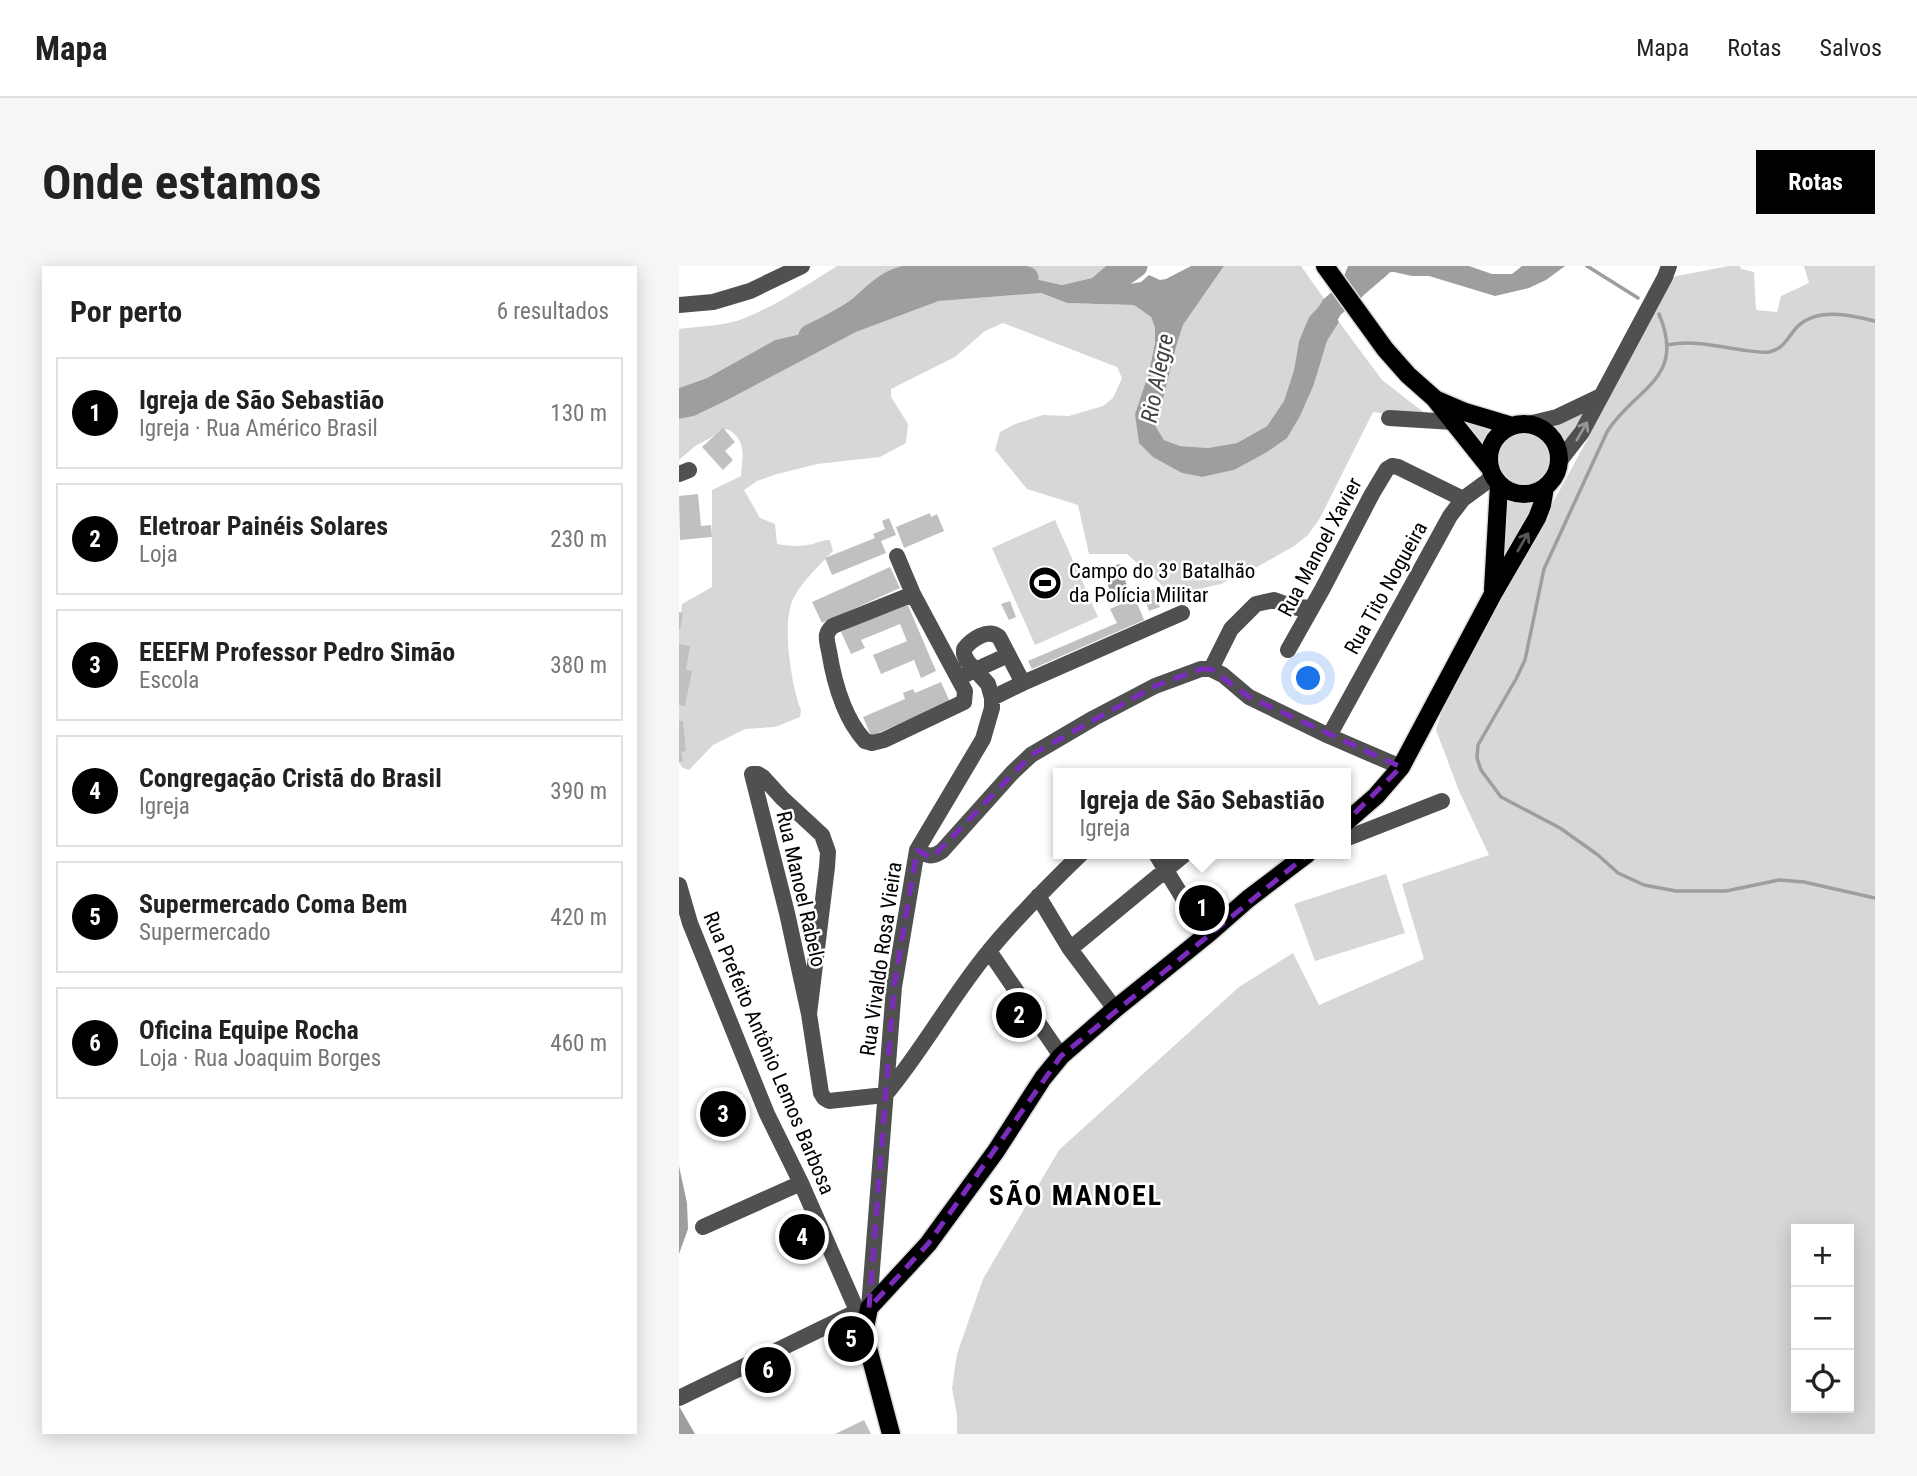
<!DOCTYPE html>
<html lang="pt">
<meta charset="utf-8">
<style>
:root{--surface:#fff;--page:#f6f6f6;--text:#222;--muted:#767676;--line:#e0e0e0;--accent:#000}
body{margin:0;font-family:"Roboto Condensed",sans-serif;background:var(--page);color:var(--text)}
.controls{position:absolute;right:21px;bottom:21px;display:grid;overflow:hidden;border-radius:0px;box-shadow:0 4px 18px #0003}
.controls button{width:63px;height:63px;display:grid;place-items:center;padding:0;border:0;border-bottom:2px solid var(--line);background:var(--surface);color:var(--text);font:35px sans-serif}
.you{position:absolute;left:630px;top:413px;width:24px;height:24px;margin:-18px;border:5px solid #fff;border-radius:50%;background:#1a73e8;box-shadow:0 0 0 10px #1a73e833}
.badge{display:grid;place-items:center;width:46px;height:46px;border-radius:50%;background:var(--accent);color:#fff;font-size:23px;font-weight:700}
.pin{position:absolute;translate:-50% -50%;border:4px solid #fff;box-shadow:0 2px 7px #0006}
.popup{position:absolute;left:374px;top:502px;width:298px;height:91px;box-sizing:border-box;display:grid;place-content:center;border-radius:0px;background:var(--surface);filter:drop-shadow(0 2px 5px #0005);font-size:23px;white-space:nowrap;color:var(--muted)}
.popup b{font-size:26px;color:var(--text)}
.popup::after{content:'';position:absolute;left:50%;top:100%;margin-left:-14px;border:14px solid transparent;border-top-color:var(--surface)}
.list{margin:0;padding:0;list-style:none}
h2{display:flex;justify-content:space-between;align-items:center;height:91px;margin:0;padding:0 28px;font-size:30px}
h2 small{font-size:23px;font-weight:400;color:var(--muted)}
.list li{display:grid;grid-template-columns:46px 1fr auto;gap:21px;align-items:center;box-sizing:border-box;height:112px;margin:0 14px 14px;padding:0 14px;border:2px solid var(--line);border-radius:0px}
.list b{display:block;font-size:26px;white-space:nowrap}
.list p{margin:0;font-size:23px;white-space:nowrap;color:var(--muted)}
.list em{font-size:23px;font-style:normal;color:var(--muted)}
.icon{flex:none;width:38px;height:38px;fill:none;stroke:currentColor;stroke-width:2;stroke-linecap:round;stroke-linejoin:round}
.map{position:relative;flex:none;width:1196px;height:1168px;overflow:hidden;border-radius:0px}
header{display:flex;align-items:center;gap:42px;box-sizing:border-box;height:98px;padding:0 35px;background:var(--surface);border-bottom:2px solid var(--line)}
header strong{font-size:33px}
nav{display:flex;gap:38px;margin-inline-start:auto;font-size:24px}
.intro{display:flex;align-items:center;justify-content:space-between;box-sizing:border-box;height:168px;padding:0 42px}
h1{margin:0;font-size:49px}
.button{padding:18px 32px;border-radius:0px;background:var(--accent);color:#fff;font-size:24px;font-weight:700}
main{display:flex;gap:42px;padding:0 42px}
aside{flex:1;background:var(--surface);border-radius:0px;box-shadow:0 4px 18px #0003}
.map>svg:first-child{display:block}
.green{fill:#d7d7d7;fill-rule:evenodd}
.water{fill:#9e9e9e}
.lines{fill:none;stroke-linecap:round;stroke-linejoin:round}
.stream{stroke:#9e9e9e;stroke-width:3.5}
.river{stroke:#9e9e9e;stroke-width:23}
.building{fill:#c0c0c0}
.major-casing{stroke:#dbdbdb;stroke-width:21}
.minor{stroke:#505050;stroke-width:16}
.major{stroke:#000;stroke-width:18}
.oneway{stroke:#969696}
.oneway2{stroke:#595959}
.marked{fill:none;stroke:#7b2cbf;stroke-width:5;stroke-dasharray:14 9;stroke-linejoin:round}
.labels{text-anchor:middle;stroke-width:5;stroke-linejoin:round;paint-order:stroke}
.street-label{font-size:21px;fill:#000;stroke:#fff}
.poi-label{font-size:21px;fill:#000;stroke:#fff;text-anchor:start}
.water-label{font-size:23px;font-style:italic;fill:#3f3f3f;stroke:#fff}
.district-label{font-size:28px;font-weight:bold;letter-spacing:2px;fill:#000;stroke:#fff}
</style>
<header>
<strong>Mapa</strong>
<nav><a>Mapa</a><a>Rotas</a><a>Salvos</a></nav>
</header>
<div class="intro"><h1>Onde estamos</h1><a class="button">Rotas</a></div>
<main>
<aside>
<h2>Por perto<small>6 resultados</small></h2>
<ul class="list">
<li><span class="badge">1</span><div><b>Igreja de São Sebastião</b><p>Igreja · Rua Américo Brasil</p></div><em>130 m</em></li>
<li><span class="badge">2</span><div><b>Eletroar Painéis Solares</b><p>Loja</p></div><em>230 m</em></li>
<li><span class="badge">3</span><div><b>EEEFM Professor Pedro Simão</b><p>Escola</p></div><em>380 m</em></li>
<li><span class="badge">4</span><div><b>Congregação Cristã do Brasil</b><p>Igreja</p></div><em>390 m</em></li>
<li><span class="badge">5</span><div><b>Supermercado Coma Bem</b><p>Supermercado</p></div><em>420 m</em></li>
<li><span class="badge">6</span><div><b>Oficina Equipe Rocha</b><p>Loja · Rua Joaquim Borges</p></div><em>460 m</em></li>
</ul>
</aside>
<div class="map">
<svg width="1196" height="1168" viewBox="0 0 1196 1168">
<rect width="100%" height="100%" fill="#fff"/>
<!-- green -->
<path class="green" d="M158,0h269l-14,12 -30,7 -58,-13 -118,17 -34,27 -38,15 -39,9 -68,38 -28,10v-59c21,-3 46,-3 66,-11 32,-13 63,-34 92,-52z
M545,0h77l24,34 -16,17 -10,24 -5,29 -10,31 -17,25 -30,17 -29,5 -28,-2 -16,-6 -8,-13 20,-80 7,-22z
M1050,0h11l1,3 13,3 2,38 21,2 4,-16 28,-13 -5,-17h71v1168h-918v-19l-5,-27 5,-34 26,-75 76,-129 180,-163 54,-34 26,52 105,-46 -22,-75 87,-29 -30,-64 -23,-61 14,-45 47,-77 27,-49 9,-20 53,-97 78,-150 4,-12 9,-4zM1117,963h53v179h-53z
M362,27l26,10 67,2 17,12 4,11v15l-6,29 -14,42 47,59 20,4 32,-7 80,-86 13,-43 12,-19 43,58 40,31 2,5 -5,2 -46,-6 -53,106 -12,17 -14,11 -35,20 -38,18 -27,6 -12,13 -55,-49h-38l-11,-49 -51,-16 -32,-39 5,-18 15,-8 28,-9 26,1 34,-10 10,-8 9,-20 -5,-11 -114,-44 -18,8 -30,26 -64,32v8l17,27 -2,19 -26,14 -63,7 -40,10 -20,7 -13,9 16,28 15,6 2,20c12,2 23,3 36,0 6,-2 10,-4 17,-4l3,11c-13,14 -29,28 -39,46 -13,23 -3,88 7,113l-1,7 -25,10 -30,2 -32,16 -24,25 -6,-2 -4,-5v-131l3,-28 30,-17v-97l29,-14c1,-19 7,-36 -14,-47l-32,17 -16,14v-41l15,-3 162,-84 83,-31z
M911,140l-14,20 -12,22 -15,-22z
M780,153l40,8 -8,4 -10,20z
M815 195a29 29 0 1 1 58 0a29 29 0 1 1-58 0Z
M860,229l-43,86 5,-85 16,3z
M376,254l43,97 -63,28 -43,-97z
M707,608l19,59 -90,28 -21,-57z"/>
<!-- water -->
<path class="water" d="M427,0h22l-9,13 6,6 16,-3 8,-7 11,5 6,-1 25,-13h33l-41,59 -7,22 -20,80 8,13 16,6 28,2 29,-5 30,-17 17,-25 10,-31 5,-29 10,-24 16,-17 14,22 -12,19 -13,43 -14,32 -13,22 -20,14 -33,18 -32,7 -20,-4 -29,-16 -14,-14 -4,-29 14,-42 6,-29v-15l-4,-11 -17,-12 -67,-2 -26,-10 -102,8 -83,31 -129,68 -33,16 -15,3v-31l28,-10 68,-38 39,-9 38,-15 34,-27 118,-17 58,13 30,-7z
M669,0h121l23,8h20l10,-8h43l-19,14 -17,8 -34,8 -66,-20h-17l-18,-4 -15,1 -20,28 -15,-25z
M441,298l9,28 -17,6 -9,-29z
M0,900l8,37 1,26 -9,25z
M0,1140l16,28h-16z"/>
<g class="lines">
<!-- stream -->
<path class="stream" d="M908,0l51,32
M980,48c28,66 -25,74 -52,118l-63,137 -19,91 -9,19 -38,66 -1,13 4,12 20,27 59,31 38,27 20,18 26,12 32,6h50l53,-11 25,2 71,16
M988,79c26,-5 49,1 75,5 9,1 18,3 27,2 15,-3 19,-15 28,-25 20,-20 53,-12 78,-6"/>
<!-- river -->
<path class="river" d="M415,26l18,-9 24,-17
M637,68l16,-27 48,-41
M131,70c16,-8 33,-16 48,-27 11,-9 21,-20 34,-27 33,-16 100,-11 135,-4"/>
</g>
<!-- building -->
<path class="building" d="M44,162l12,14 -10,9 8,9 -10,10 -21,-23z
M19,228l3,32 10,-1 1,12 -32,3 -1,-44z
M251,247l1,4 6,-3 7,17 -40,17 -8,-21z
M210,252l7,17 -15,6 5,12 -54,22 -7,-17 50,-20 -2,-4 12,-5 -3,-8z
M211,301l10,21 -78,35 -10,-21z
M475,323l6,18 -11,4 -6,-18z
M456,332l9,22 -112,49 -4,-8 89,-38 -7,-14z
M331,335l6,16 -7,3 -8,-16z
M228,337l29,68 -15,7 -7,-18 -33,14 -8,-19 34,-14 -7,-17 -39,16 4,8 -14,6 -10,-22z
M0,346l4,1 -3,17h-1z
M0,378l11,2 -4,24 6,1 -7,35 -6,-1z
M262,416l9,20 -79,34 -8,-19 42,-18 -2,-6 10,-4 2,4z
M0,455h4l3,30 -5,1 2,9 -4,1z
M185,1154l7,14h-36z"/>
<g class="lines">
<defs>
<path id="major" d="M646,0l60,83 23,26 26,23 55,69
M758,134l28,12 47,14
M810 193a35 35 0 1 1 70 0a35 35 0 1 1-70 0Z
M814,324l6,-105
M666,557l31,-27 25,-29 92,-173 44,-76 5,-13 3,-18
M212,1168l-24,-90 -2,-16 4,-20 59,-64 68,-93 47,-73 18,-22 54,-47 93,-75 40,-35 59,-45"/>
</defs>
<!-- major casing -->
<use href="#major" class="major-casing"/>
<!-- minor -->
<path class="minor" d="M0,39l34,-3 37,-11 52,-25
M710,152l64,4
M849,158l29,-7 44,-21
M879,197l24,-31 83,-155 4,-11
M0,208l10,-4
M218,290l16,38 45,84 50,-23
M234,328l-80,32c-3,3 -5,4 -6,9 -1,4 1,11 2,16 5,31 14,66 36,90l7,2 12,-3 80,-38 1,-11 -7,-13
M609,384l35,-62 49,-94 15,-25 5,-3 6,1 65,32
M532,403l20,-40 25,-25 18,-4 23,8 15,-1
M313,432l31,-15
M650,470l121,-220 13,-17 30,-22
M666,573l97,-38
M238,584c10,6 15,8 25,1l70,-78 19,-18 63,-37 61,-32 46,-17h10l12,6 26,22 80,39 72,31
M477,588l30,49 22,31
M0,619l11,38 77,191 34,69 61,139
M359,630l32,53 45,60
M391,683l115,-95
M310,685l72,105
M130,748l-22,-101 -35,-139h6l5,3 19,21 40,37 6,17 -1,15 -18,147 12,79 3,5 5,3 56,-6c38,-45 66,-98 104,-144 28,-34 60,-66 92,-97
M24,961l98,-44
M0,1132l177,-86 13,-4 25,-321 23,-137 66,-111 9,-31v-10l-4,-14 -21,-23 -3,-7v-5c8,-10 24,-21 35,-12l24,46 159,-70"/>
<!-- major -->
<use href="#major" class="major"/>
</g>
<!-- one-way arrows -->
<defs><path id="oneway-shaft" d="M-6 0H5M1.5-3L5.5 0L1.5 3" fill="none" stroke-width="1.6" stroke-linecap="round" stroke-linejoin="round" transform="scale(1.75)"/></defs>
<use class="oneway" href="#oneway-shaft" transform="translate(903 165) rotate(-60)"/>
<use class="oneway2" href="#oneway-shaft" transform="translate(844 276) rotate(-60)"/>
<!-- marked area -->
<path class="marked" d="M522,403h10l38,28 152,70 -61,61 -279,228 -133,188 -59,64 25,-321 23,-137 15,8 99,-103 124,-69z"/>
<!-- icons -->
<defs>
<symbol id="stadium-disc" viewBox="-11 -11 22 22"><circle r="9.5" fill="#000" stroke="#fff"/><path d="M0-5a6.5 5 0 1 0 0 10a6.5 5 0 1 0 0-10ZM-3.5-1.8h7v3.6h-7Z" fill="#fff"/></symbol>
</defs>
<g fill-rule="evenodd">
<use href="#stadium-disc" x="347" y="298" width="38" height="38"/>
</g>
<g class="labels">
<!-- street labels -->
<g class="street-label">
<text transform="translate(641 281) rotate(-62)" y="7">Rua Manoel Xavier</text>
<text transform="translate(707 322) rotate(-61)" y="7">Rua Tito Nogueira</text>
<text transform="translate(122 623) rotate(77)" y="7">Rua Manoel Rabelo</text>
<text transform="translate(202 693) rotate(-82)" y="7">Rua Vivaldo Rosa Vieira</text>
<text transform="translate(90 787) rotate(67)" y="7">Rua Prefeito Antônio Lemos Barbosa</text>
</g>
<!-- poi labels -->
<g class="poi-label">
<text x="390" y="312">Campo do 3º Batalhão<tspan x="390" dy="24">da Polícia Militar</tspan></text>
</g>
<!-- water labels -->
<g class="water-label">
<text transform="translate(478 112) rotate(-79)" y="8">Rio Alegre</text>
</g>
<!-- district labels -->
<g class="district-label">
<text x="397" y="939">SÃO MANOEL</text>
</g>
</g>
</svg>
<div class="controls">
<button>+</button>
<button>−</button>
<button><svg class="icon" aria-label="locate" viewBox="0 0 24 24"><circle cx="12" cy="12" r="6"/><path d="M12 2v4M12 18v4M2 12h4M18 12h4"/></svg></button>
</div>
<div class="you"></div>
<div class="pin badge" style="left:523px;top:642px">1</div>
<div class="popup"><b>Igreja de São Sebastião</b>Igreja</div>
<div class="pin badge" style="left:340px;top:749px">2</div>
<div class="pin badge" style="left:44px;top:848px">3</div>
<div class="pin badge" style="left:123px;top:971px">4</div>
<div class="pin badge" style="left:172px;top:1073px">5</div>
<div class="pin badge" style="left:89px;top:1104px">6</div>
</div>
</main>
